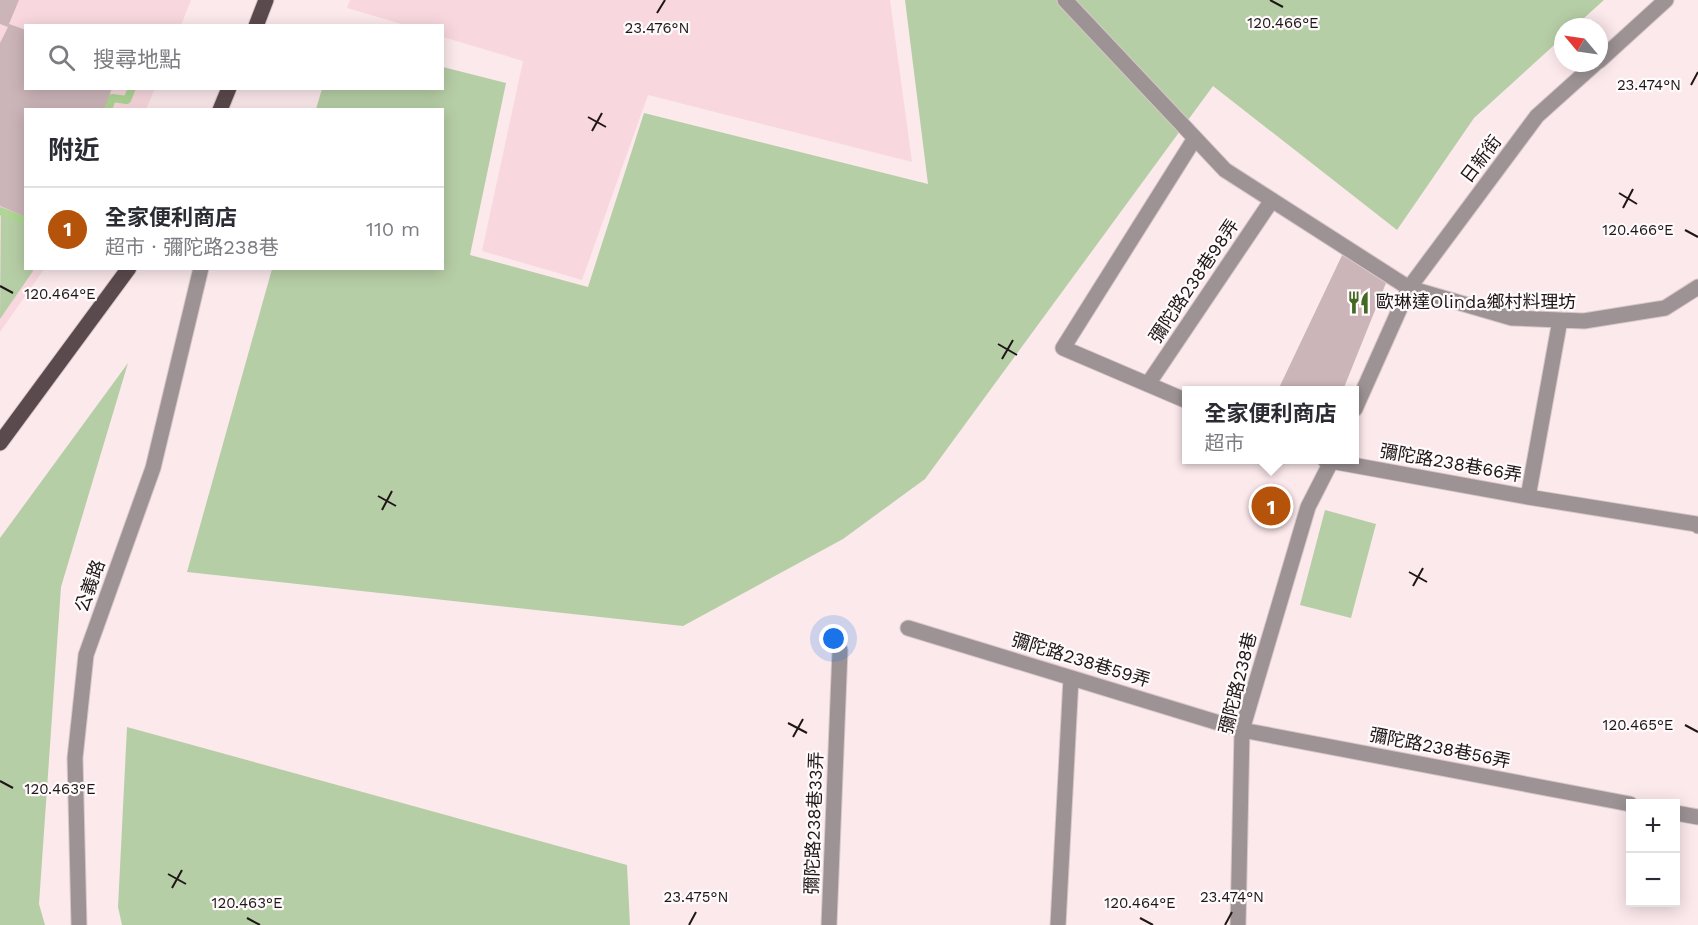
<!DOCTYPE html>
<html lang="zh-TW">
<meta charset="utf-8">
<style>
:root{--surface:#fff;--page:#f7f7f7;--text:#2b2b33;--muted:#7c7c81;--line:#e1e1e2;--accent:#b45309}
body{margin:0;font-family:"Work Sans","Noto Sans TC",sans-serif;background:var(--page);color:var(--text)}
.controls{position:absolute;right:18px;bottom:18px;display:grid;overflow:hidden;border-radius:0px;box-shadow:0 3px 15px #0003}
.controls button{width:54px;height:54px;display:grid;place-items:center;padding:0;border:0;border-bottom:2px solid var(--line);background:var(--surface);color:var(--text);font:30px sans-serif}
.compass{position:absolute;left:1554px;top:18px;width:54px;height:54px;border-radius:50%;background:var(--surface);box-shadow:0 3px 15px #0003;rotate:299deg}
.you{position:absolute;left:834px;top:639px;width:21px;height:21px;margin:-15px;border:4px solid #fff;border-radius:50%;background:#1a73e8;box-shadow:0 0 0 9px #1a73e833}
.badge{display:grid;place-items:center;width:39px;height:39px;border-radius:50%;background:var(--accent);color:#fff;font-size:20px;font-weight:700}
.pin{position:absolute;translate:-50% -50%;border:3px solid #fff;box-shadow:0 2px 6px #0006}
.popup{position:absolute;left:1182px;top:386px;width:177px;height:78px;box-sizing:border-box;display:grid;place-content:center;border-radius:0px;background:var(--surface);filter:drop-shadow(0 2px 4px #0005);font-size:20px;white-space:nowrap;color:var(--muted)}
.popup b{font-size:22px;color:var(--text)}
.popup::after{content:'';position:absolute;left:50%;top:100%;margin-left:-12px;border:12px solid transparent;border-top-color:var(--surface)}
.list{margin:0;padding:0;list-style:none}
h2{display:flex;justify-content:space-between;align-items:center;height:78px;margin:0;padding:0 24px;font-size:26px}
h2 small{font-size:20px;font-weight:400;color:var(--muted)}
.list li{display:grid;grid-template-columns:39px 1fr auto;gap:18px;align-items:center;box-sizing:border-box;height:84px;padding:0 24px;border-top:2px solid var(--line)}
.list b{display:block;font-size:22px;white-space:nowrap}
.list p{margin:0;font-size:20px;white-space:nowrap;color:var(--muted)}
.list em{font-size:20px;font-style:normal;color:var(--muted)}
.icon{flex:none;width:33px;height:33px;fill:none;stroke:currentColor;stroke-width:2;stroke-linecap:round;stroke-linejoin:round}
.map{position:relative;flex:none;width:1698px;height:925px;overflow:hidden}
.search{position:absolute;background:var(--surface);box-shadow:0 3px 15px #0003;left:24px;top:24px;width:420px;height:66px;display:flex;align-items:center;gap:15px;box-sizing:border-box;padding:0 21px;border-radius:0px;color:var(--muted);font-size:22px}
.panel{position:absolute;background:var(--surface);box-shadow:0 3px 15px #0003;left:24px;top:108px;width:420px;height:162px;border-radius:0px}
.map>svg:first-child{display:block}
.built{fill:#f8d8de}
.green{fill:#b6cea6}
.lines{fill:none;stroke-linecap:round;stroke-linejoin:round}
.stream{stroke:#afd695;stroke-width:8}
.building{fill:#ccb5b9}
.minor-casing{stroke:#d8c7ca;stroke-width:17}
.major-casing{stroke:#d8c7ca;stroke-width:17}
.minor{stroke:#9d9395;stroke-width:15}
.major{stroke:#5b4a4d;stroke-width:15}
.ticks{fill:none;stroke:#1e1617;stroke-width:2}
.labels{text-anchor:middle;stroke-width:4.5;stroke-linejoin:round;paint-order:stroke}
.street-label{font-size:18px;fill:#1e1617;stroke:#fffafb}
.poi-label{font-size:18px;fill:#1e1617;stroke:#fffafb;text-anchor:start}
.ticks-label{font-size:15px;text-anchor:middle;fill:#1e1617;stroke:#fffafb;stroke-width:4.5;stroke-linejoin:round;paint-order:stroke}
</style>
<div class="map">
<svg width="1698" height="925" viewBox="0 0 1698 925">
<rect width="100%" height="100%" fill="#fce9ec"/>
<!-- built -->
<path class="built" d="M0,0h191l-10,25 -155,1v62l129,1 -9,20 -120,1v158l18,1 -44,63z
M350,0h540l22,162 -264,-67 -66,185 -100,-29 41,-190 -80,-24 -1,-11 -37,-1 -58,-17z"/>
<!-- green -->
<path class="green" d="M905,0h699l-30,27h-11v10l-89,81 -77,112 -184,-144 -288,393 -82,60 -160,87 -496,-54 85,-303 170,-1v-158l-126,-1 6,-20 120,-1 1,-21 63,16 -36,172 118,32 56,-174 284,71z
M1,211l24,10 1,47 7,1v2l-33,48z
M128,363l-67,224 -22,317 6,21h-45v-387z
M1325,510l51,14 -25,94 -51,-13z
M127,727l500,138 3,60h-508l-4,-18z"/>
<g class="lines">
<!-- stream -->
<path class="stream" d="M108,110l4,-12 15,2 5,-12
M0,211l26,10"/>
</g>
<!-- building -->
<path class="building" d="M0,0h19l-10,24 17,6v58h86l-8,22h-78v107l-26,-11v-163l8,-16 -8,-3z
M1345,249l43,29 -45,112h-65z"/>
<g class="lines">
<defs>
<path id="minor" d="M1065,0l160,170 184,118 103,30 72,3 81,-13 33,-21
M1599,61l67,-61
M1148,384l124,-184
M1187,401l-124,-53 132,-210
M1355,409l54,-121 128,-172 59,-53
M1325,460l203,37 168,27 2,2
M1528,497l32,-177
M908,628l334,102 388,74
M1676,813l22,4
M79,925l-4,-167 11,-103 67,-187 48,-200
M829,925l11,-275
M1058,925l13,-247
M1238,925l4,-195 66,-223 24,-47"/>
<path id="major" d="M256,26l10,-26
M220,110l9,-22
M0,443l129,-175"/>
</defs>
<!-- minor casing -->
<use href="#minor" class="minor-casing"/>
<!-- major casing -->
<use href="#major" class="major-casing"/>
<!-- minor -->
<use href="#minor" class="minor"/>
<!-- major -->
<use href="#major" class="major"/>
</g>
<!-- ticks -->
<path class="ticks" d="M1270,0l13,7M657,13l8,-13M1691,85l7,-13M588,117l18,10M592,131l10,-18M1619,193l18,11M1623,208l10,-19M1685,230l13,7M0,286l13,7M998,344l19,11M1002,359l11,-19M378,496l18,10M382,510l10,-19M1409,572l18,10M1413,586l10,-18M788,723l19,10M1685,725l13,7M793,737l10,-18M0,781l13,7M168,874l18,10M172,888l10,-18M247,918l13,7M1140,918l13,7M689,925l7,-13M1225,925l7,-13"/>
<!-- icons -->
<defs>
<symbol id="restaurant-bare" viewBox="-9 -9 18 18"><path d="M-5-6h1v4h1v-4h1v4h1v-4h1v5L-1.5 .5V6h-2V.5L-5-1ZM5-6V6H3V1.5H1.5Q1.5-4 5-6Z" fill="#446923" stroke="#fffafb" stroke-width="2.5" paint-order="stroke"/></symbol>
</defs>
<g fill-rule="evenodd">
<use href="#restaurant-bare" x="1342" y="286" width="33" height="33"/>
</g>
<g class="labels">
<!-- street labels -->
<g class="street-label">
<text transform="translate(1481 159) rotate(-53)" y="6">日新街</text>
<text transform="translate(1194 281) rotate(-56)" y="6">彌陀路238巷98弄</text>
<text transform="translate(1451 463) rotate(10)" y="6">彌陀路238巷66弄</text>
<text transform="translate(90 586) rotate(-70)" y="6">公義路</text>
<text transform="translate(1081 660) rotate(17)" y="6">彌陀路238巷59弄</text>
<text transform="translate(1238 683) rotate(-76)" y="6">彌陀路238巷</text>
<text transform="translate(1440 748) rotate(11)" y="6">彌陀路238巷56弄</text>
<text transform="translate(814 823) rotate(-88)" y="6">彌陀路238巷33弄</text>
</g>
<!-- poi labels -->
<g class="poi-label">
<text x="1376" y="308">歐琳達Olinda鄉村料理坊</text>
</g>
</g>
<g class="ticks-label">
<text x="1283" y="28">120.466°E</text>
<text x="657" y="33">23.476°N</text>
<text x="1649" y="90">23.474°N</text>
<text x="1638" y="235">120.466°E</text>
<text x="60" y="299">120.464°E</text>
<text x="1638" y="730">120.465°E</text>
<text x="60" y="794">120.463°E</text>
<text x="696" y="902">23.475°N</text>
<text x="1232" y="902">23.474°N</text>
<text x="247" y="908">120.463°E</text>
<text x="1140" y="908">120.464°E</text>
</g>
</svg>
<div class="controls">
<button>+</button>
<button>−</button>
</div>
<svg class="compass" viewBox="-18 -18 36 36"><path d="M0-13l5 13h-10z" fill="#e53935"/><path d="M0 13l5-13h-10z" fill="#7c7c81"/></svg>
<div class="you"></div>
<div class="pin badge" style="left:1271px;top:506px">1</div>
<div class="popup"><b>全家便利商店</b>超市</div>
<div class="search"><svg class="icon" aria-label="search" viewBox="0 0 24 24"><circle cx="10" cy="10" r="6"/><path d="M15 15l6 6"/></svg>搜尋地點</div>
<section class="panel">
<h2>附近<small></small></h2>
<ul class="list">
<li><span class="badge">1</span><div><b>全家便利商店</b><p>超市 · 彌陀路238巷</p></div><em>110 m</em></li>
</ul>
</section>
</div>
